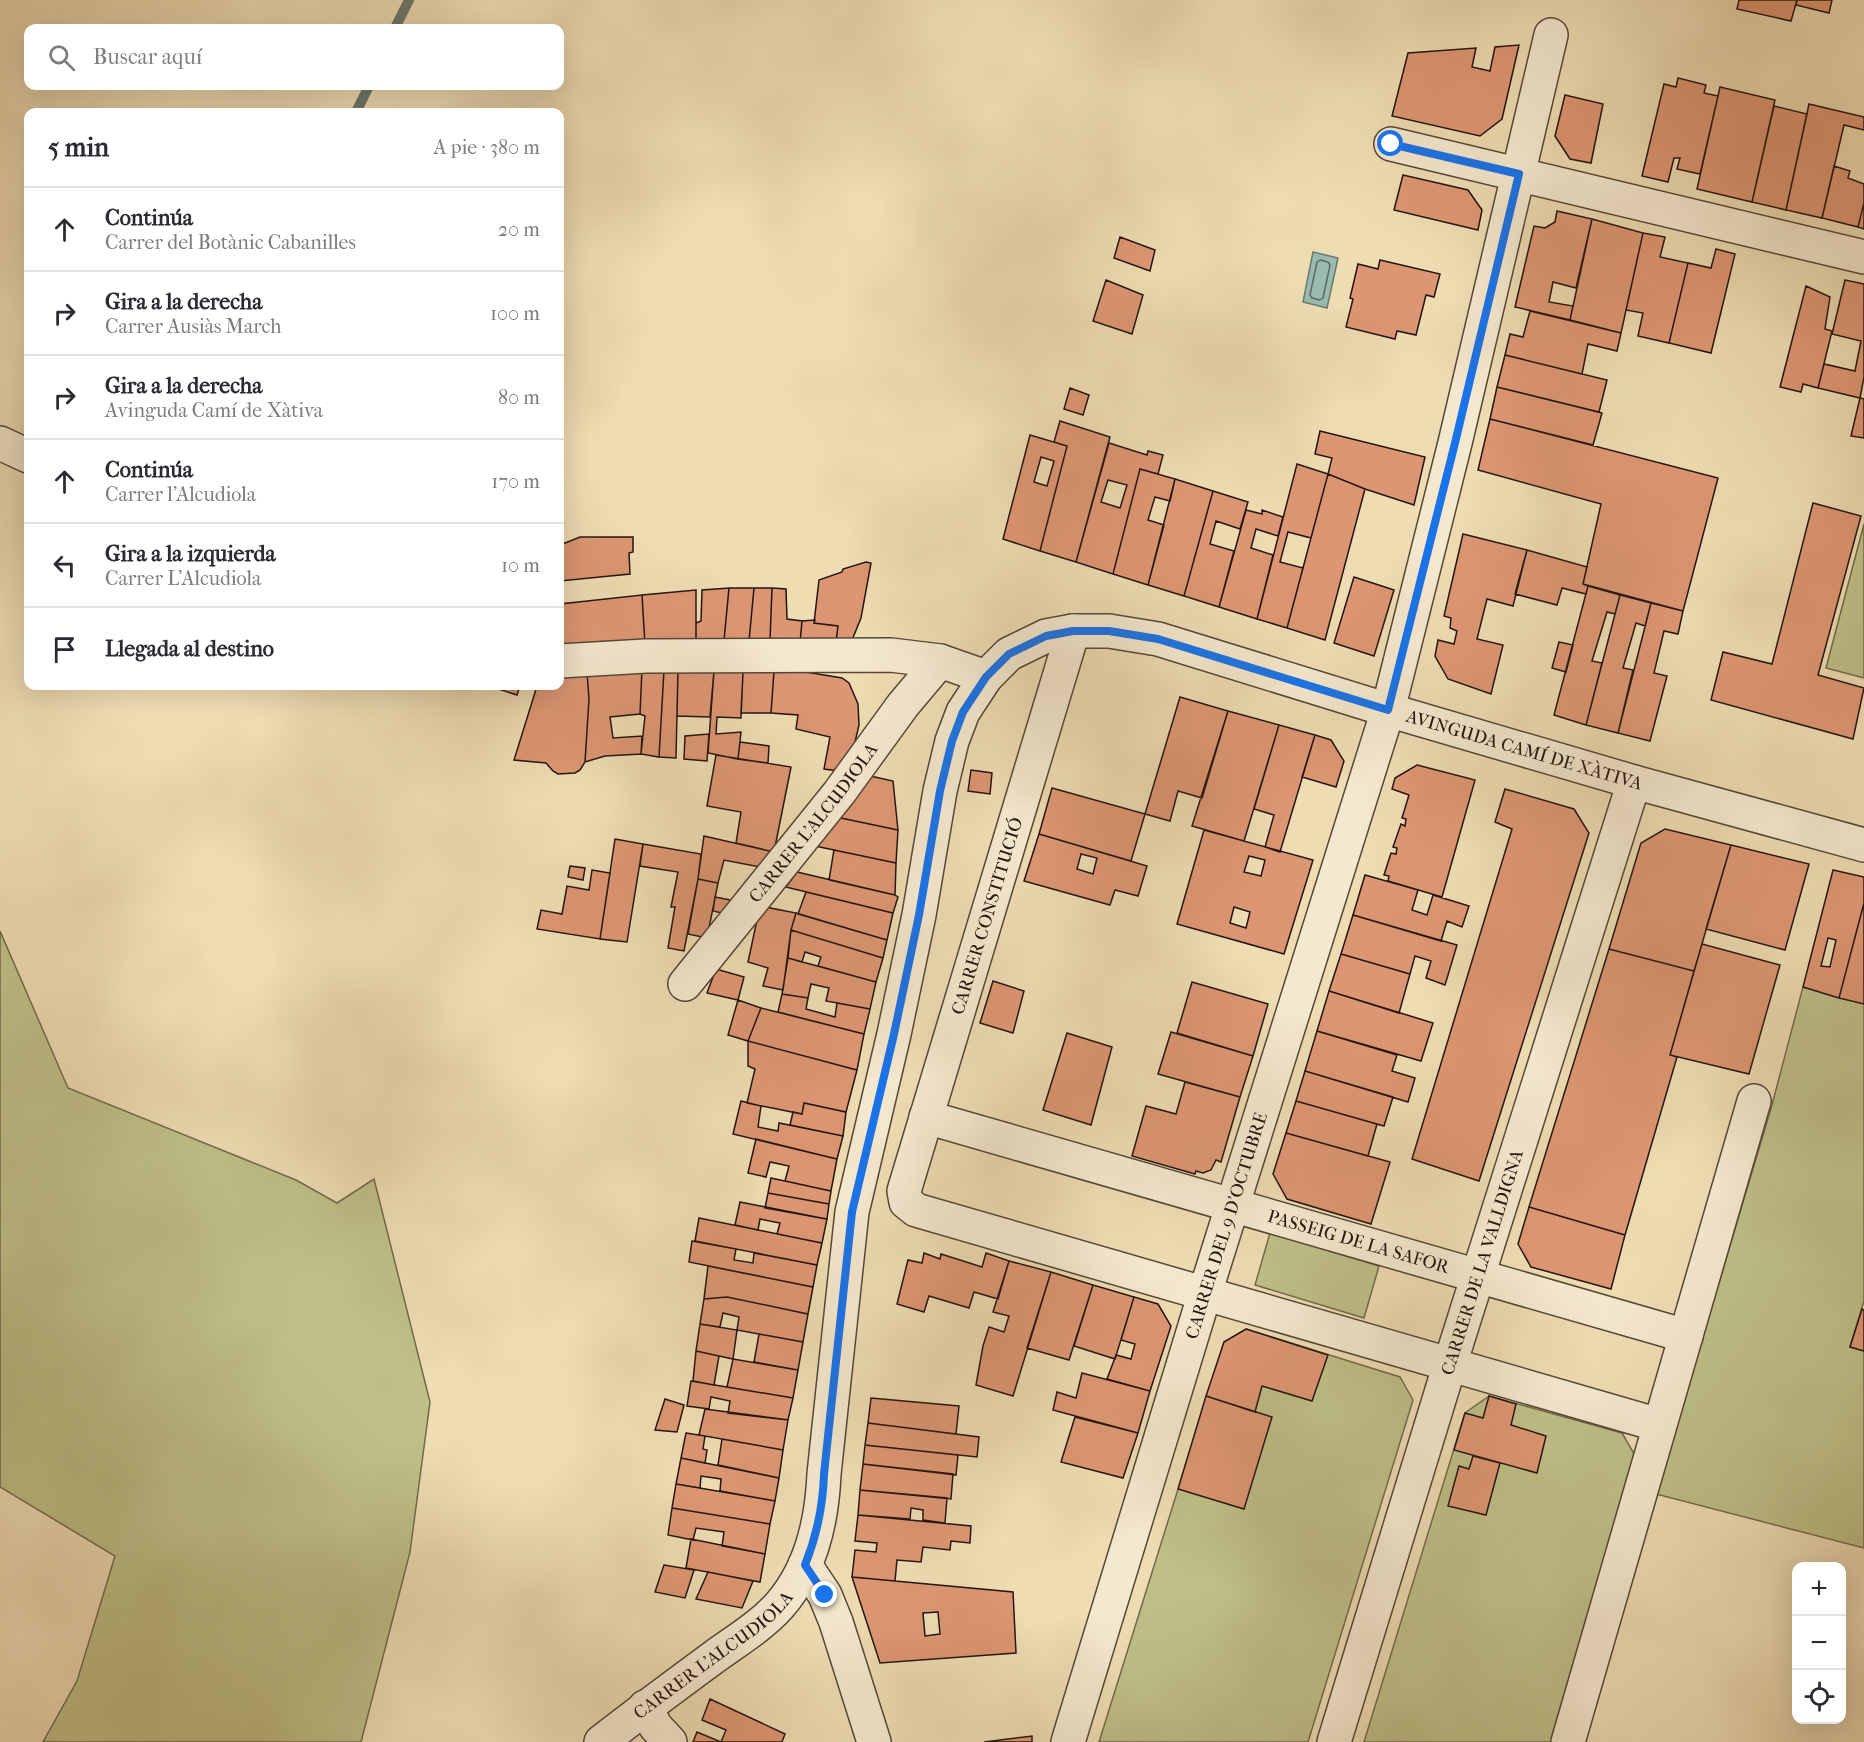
<!DOCTYPE html>
<html lang="es">
<meta charset="utf-8">
<style>
:root{--surface:#fff;--page:#f2f2f3;--text:#2b2b33;--muted:#7c7c81;--line:#e1e1e2}
body{margin:0;font-family:"IM FELL French Canon",serif;background:var(--page);color:var(--text)}
.controls{position:absolute;right:18px;bottom:18px;display:grid;overflow:hidden;border-radius:12px;box-shadow:0 6px 24px #0002}
.controls button{width:54px;height:54px;display:grid;place-items:center;padding:0;border:0;border-bottom:2px solid var(--line);background:var(--surface);color:var(--text);font:30px sans-serif}
.stop{position:absolute;width:18px;height:18px;margin:-14px;border:4px solid #1a73e8;border-radius:50%;background:#fff}
.stop.end{background:#1a73e8;border-color:#fff;box-shadow:0 2px 6px #0008}
.list{margin:0;padding:0;list-style:none}
h2{display:flex;justify-content:space-between;align-items:center;height:78px;margin:0;padding:0 24px;font-size:26px}
h2 small{font-size:20px;font-weight:400;color:var(--muted)}
.list li{display:grid;grid-template-columns:39px 1fr auto;gap:18px;align-items:center;box-sizing:border-box;height:84px;padding:0 24px;border-top:2px solid var(--line)}
.list b{display:block;font-size:22px;white-space:nowrap}
.list p{margin:0;font-size:20px;white-space:nowrap;color:var(--muted)}
.list em{font-size:20px;font-style:normal;color:var(--muted)}
.icon{flex:none;width:33px;height:33px;fill:none;stroke:currentColor;stroke-width:2;stroke-linecap:round;stroke-linejoin:round}
.map{position:relative;flex:none;width:1864px;height:1742px;overflow:hidden}
.search{position:absolute;background:var(--surface);box-shadow:0 6px 24px #0002;left:24px;top:24px;width:540px;height:66px;display:flex;align-items:center;gap:15px;box-sizing:border-box;padding:0 21px;border-radius:12px;color:var(--muted);font-size:22px}
.panel{position:absolute;background:var(--surface);box-shadow:0 6px 24px #0002;left:24px;top:108px;width:540px;height:582px;border-radius:12px}
.map>svg:first-child{display:block}
.green{fill:#bfbf88;stroke:#726a4c;stroke-width:1.5}
.water{fill:#99bbaf;stroke:#6a796f;stroke-width:1.5}
.lines{fill:none;stroke-linecap:round;stroke-linejoin:round}
.shore{stroke:#5e6860;stroke-width:1.5}
.stream{stroke:#6a796f;stroke-width:10}
.building{fill:#dd9673;stroke:#241510;stroke-width:1.5;fill-rule:evenodd}
.minor-casing{stroke:#564739;stroke-width:36}
.tertiary-casing{stroke:#564739;stroke-width:36}
.minor{stroke:#f4e8ce;stroke-width:33}
.tertiary{stroke:#f4e8ce;stroke-width:33}
.route{stroke:#1a73e8;stroke-width:8}
.labels{text-anchor:middle;stroke-width:5;stroke-linejoin:round;paint-order:stroke}
.street-label{font-size:18px;fill:#241510;stroke:#f4e8ce}
</style>
<div class="map">
<svg width="1864" height="1742" viewBox="0 0 1864 1742">
<rect width="100%" height="100%" fill="#eedcb3"/>
<filter id="stains"><feTurbulence type="fractalNoise" baseFrequency=".00333" numOctaves="4"/><feColorMatrix values="0 0 0 0 .2 0 0 0 0 .09 0 0 0 0 .02 0 0 0 .5 -.17"/></filter>
<radialGradient id="worn" r=".72"><stop offset=".6" stop-color="#630" stop-opacity="0"/><stop offset="1" stop-color="#630" stop-opacity=".3"/></radialGradient>
<!-- green -->
<path class="green" d="M1864,524v154l-38,-10z
M0,931l68,157 228,92 41,23 37,-24 56,223 -20,150 -49,190h-318l34,-61 38,-125 -115,-69z
M1803,987l61,17v297l-14,46 14,4v197l-208,-54 116,-389z
M1270,1233l109,33 -15,52 -109,-33z
M1246,1329l154,48 13,23 -105,342h-209l125,-400z
M1489,1396l133,37 14,24 -83,285h-189l101,-329z"/>
<!-- water -->
<path class="water" d="M1313,252l25,6 -11,50 -24,-6z"/>
<g class="lines">
<!-- shore -->
<path class="shore" d="M1320,260l8,2 2,3 -7,33 -3,2 -8,-2 -2,-3 7,-33z"/>
<!-- stream -->
<path class="stream" d="M395,28l14,-28
M356,112l13,-26"/>
</g>
<!-- building -->
<path class="building" d="M1739,0h58l-6,21 -54,-12z
M1797,0h35l-3,13 -33,-8z
M1519,45l-17,74 -22,17 -88,-20 16,-63 68,-5 -4,19 18,4 5,-24z
M1678,78l28,7 -2,8 14,3 -18,78 -23,-5 3,-11h-6l-6,24 -26,-6 22,-92 12,3z
M1720,87l55,13 -23,102 -55,-13z
M1565,95l38,9 -12,59 -21,-4 -15,-23z
M1809,104l55,13v13l-20,-5 -22,93 -36,-8z
M1774,106l33,8 -21,96 -34,-8z
M1834,166l16,5 -2,7 16,6v19l-6,24 -36,-9z
M1403,175l65,15 14,20 -4,20 -84,-20z
M1864,203v26l-6,-2z
M1557,211l35,8 -16,69 -23,-6 -4,20 24,4 -3,14 -55,-13 19,-81 11,2 10,-6z
M1592,219l51,14 -22,100 -51,-13z
M1643,233l22,4 -5,20 28,6 -19,80 -31,-7 5,-23 -17,-3z
M1120,237l35,13 -5,21 -36,-13z
M1716,249l19,5 -24,99 -42,-10 19,-80 23,5z
M1380,260l60,14 -6,23 -8,-2 -10,40 -19,-4 -2,8 -49,-12 7,-28 -3,-1 8,-34 20,5z
M1106,280l37,15 -11,39 -39,-13z
M1845,280l19,4v93l-4,21 -42,-10 6,-24 31,7 6,-30 -29,-7z
M1806,286l24,11 -5,32 7,2 -14,57 -15,-4 -2,8 -21,-5z
M1530,311l91,22 -4,18 -29,-7 -6,30 -77,-19 5,-21 13,3z
M1505,355l102,25 -8,32 -102,-25z
M1497,387l105,26 -9,32 -103,-26z
M1070,388l19,7 -6,20 -19,-6z
M1860,398l4,1v39l-13,-2z
M1490,419l228,59 -35,133 -100,-27 18,-80 -123,-34z
M1060,421l50,16 -34,125 -36,-11 27,-105 -13,-4z
M1320,431l105,26 -11,48 -49,-16 -37,-15 4,-16 -17,-4z
M1030,435l37,11 -27,105 -37,-12zM1041,457l13,4 -7,25 -13,-4z
M1109,443l38,12 1,-4 15,4 -5,19 -18,-5 -27,105 -37,-12zM1108,480l19,5 -7,23 -19,-6z
M1297,464l31,10 -17,64 -23,-6 -8,30 23,6 -16,60 -30,-9z
M1140,469l35,10 -5,22 -15,-4 -7,23 16,5 -16,60 -35,-11z
M1328,474l37,15 -40,151 -38,-12z
M1175,479l38,12 -29,105 -36,-11z
M1213,491l35,11 -8,27 -24,-8 -6,23 24,7 -15,56 -35,-11z
M1813,503l48,13 -43,159 46,13 -11,51 -142,-39 12,-48 49,12z
M1246,510l16,4v-4l21,7 -5,19 -22,-7 -5,19 22,7 -16,64 -38,-12z
M1463,534l64,16 -14,56 -26,-7 -10,40 26,6 -12,49 -43,-15 -13,-23 3,-16 16,4 3,-13 -7,-3 1,-10 -7,-2z
M580,537h53v15l-4,1 1,21 -70,7v-36z
M1527,550l60,17 -4,17 5,2 -2,8 -24,-6 -5,17 -42,-11z
M866,562l5,1 -10,55 -9,22 -16,2 2,-16 -24,-3 5,-43 23,-8 1,-3z
M1354,577l40,13 -20,66 -40,-13z
M1588,586l32,9 -5,19 -8,-2 -15,49 10,2 -16,62 -32,-10z
M729,588h25l-5,53 -25,-1z
M729,588l-5,52 -28,2v-19l5,-2 1,-31z
M754,588h18l-2,53h-21z
M772,588l14,1 1,30 15,2 -2,22 -30,-2z
M696,590v52l-51,3 -3,-50z
M642,595l3,50 -85,2v-43z
M1620,595l31,8 -6,23 -9,-3 -13,45 10,2 -15,63 -32,-8z
M1651,603l32,8 -5,23 -14,-3 -10,42 13,3 -17,65 -32,-8z
M815,620l-1,3 24,3 -2,16 -36,1 2,-22z
M1559,642l14,3 -7,27 -14,-4z
M642,669l-2,45 -30,3 3,21 29,-2 -1,18 -36,2 -20,6 4,-63 -2,-26z
M642,669l22,1 -5,87 -18,-3 4,-38 -5,-2z
M664,670h14l-2,88 -17,-1z
M678,670l36,1 -4,46 -33,-1z
M714,671l29,1 -2,46 -24,-1 -1,17 25,-2 -3,27 -30,-6z
M774,671l-3,42h-30l2,-41z
M774,671l32,1 36,6 7,5 9,21 1,21 -11,47 -24,-3 6,-32 -34,-8 2,-14 -27,-2z
M587,673l2,26 -4,63 -5,8 -5,3 -17,1 -5,-3 -7,-8 -32,-3 23,-74h23v-10z
M489,686h31l-3,9z
M1180,697l48,14 -26,87 -24,-7 -8,30 -25,-7z
M1228,711l51,14 -35,116 -52,-15z
M1279,725l36,10 -35,117 -15,-5 9,-32 -20,-6z
M709,734l-2,27 -23,-2 1,-23z
M1315,735l16,5 13,21 -8,26 -34,-10z
M740,742l29,4 -1,17 -30,-4z
M716,755l75,12 -17,85 -38,-9 5,-31 -34,-6z
M1417,765l58,15 -33,117 -54,-16 1,-5 -5,-1 7,-22 5,1 1,-6 -4,-1 8,-23 4,2 1,-7 -4,-1 7,-23 -17,-6 3,-11z
M971,770l21,3 -2,21 -22,-3z
M866,775l27,6 5,49 -62,-13z
M1052,788l93,26 -14,47 -92,-27z
M1505,789l69,20 15,24 -110,348 -67,-22 100,-330 -17,-7z
M836,817l62,13 -2,33 -81,-17z
M1665,829l66,16 -37,126 -85,-22 32,-106z
M1204,830l109,30 -29,94 -107,-30zM1249,856l16,4 -4,16 -17,-4zM1234,907l16,5 -4,16 -16,-5z
M1039,834l108,32 -9,30 -23,-6 -5,15 -86,-24zM1081,854l16,4 -4,16 -16,-5z
M704,836l70,16 -4,17 -46,-9 -6,23 -20,-4z
M615,839l28,5 -16,98 -27,-3z
M643,844l58,10 -3,25 -14,72 -16,-3 7,-41h-4l7,-35 -38,-6z
M1731,845l78,19 -24,86 -79,-21z
M834,850l62,13 -1,32 -66,-15z
M570,866l15,2 -2,12 -15,-3z
M592,870l18,3 -10,66 -63,-10 4,-19 21,4 5,-28 22,4z
M1833,870l31,7v26l-25,95 -36,-11zM1828,938l8,2 -6,27 -9,-1z
M797,872l98,23 3,2 -5,16 -107,-26z
M1365,875l53,15 -6,20 15,5 6,-20 36,11 -7,21 -15,-6 -6,20 -88,-26z
M698,879l20,4 -11,55 -19,-4z
M806,892l87,21 -6,27 -89,-26z
M715,897l26,5 -11,13 -17,-4z
M1864,903v101l-25,-6z
M760,906l36,7 -5,17 -8,60 -20,-4 5,-18 -20,-6z
M796,913l91,27 -4,18 -92,-28z
M1353,915l104,30 -12,40 -19,-7 5,-17 -16,-5 -5,18 -69,-20z
M791,930l92,28 -7,24 -58,-16 3,-9 -16,-5 -3,10 -14,-4z
M1702,944l78,21 -31,109 -79,-19z
M1609,949l85,22 -24,84 7,2 -52,178 -96,-28z
M1341,954l69,20 -11,39 -70,-22z
M788,958l88,24 -6,27 -44,-8 3,-13 -18,-4 -3,14 -26,-4z
M716,969l28,8 -6,23 -31,-7z
M993,981l31,10 -11,42 -33,-10z
M1192,982l76,22 -15,52 -76,-23z
M1329,991l104,32 -12,38 -104,-30z
M782,994l26,4 -2,11 29,8 2,-14 33,6 -6,25 -86,-22z
M738,1000l23,8 -13,33 -20,-6z
M761,1008l103,26 -7,36 -109,-29z
M1317,1031l80,24 -5,16 23,7 -7,24 -103,-31z
M1171,1032l82,24 -13,41 -82,-23z
M1067,1033l45,14 -21,78 -48,-15z
M748,1041l109,29 -11,42 -42,-9 -2,11 -55,-11 8,-34 -7,-3z
M1305,1071l88,26 -9,29 -88,-25z
M1185,1082l55,15 -19,65 -5,-2 -5,10 -8,3 -7,-2 -1,3 -63,-18 14,-50 30,8z
M741,1101l20,5 -3,21 20,4 1,-8 64,13 -6,23 -104,-25z
M1296,1101l81,23 -9,32 -82,-23z
M804,1103l42,9 -3,24 -53,-11 3,-13 9,2z
M1286,1133l104,29 -19,62 -84,-25 -14,-25z
M756,1139l81,20 -6,32 -46,-10 4,-15 -19,-4 -4,15 -18,-4z
M771,1178l60,13 -2,13 -61,-11z
M768,1193l61,11 -2,15 -62,-11z
M740,1202l87,17 -5,24 -45,-9 3,-11 -20,-4 -2,11 -23,-5z
M1529,1207l96,28 -14,54 -80,-22 -13,-23z
M699,1218l123,25 -5,22 -122,-24z
M692,1241l44,8 -2,11 19,3 1,-10 63,12 -4,22 -124,-25z
M924,1253l16,6 1,-5 41,13 4,-14 23,8 -11,38 -24,-7 -5,16 -40,-12 -5,16 -27,-8 11,-44 14,3z
M1009,1261l42,11 -38,124 -37,-11 7,-39 6,-19 15,5 5,-16 -16,-4z
M708,1266l105,21 -5,27 -81,-17 -23,2z
M1051,1272l42,13 -24,75 -42,-12z
M1093,1285l41,12 -19,62 -41,-13z
M727,1297l81,17 -5,28 -66,-12 2,-13 -16,-4 -3,14 -20,-3 4,-25z
M1134,1297l24,7 13,22 -21,65 -43,-12 9,-24 15,4 4,-15 -14,-4z
M1862,1309l2,1v41l-14,-4z
M700,1324l37,6 -4,29 -37,-8z
M1246,1329l82,26 -16,46 -50,-15 -7,26 -49,-16 18,-54z
M759,1334l44,8 -5,28 -44,-8z
M696,1351l23,5 -5,29 -21,-4z
M733,1359l65,11 -5,28 -66,-11z
M1082,1373l68,18 -12,42 -85,-23 4,-18 19,6z
M691,1381l102,17 -5,22 -60,-7 2,-12 -19,-4 -2,12 -22,-3z
M1206,1396l66,21 -28,92 -66,-20z
M1489,1396l27,8 -5,21 35,11 -9,37 -83,-23 11,-37 18,5z
M871,1398l88,8 -3,28 -88,-11z
M665,1399l19,6 -7,27 -22,-2z
M705,1409l83,11 -5,30 -84,-15z
M1075,1417l63,16 -15,45 -62,-16z
M868,1423l111,14 -2,20 -112,-12z
M686,1433l19,3 -2,13 4,1 -2,13 -24,-5z
M722,1439l61,11 -4,28 -61,-13z
M865,1445l93,10 -2,20 -93,-11z
M1473,1456l27,7 -14,52 -38,-9 11,-40 10,3z
M681,1458l98,20 -4,23 -55,-10 1,-12 -20,-3 -1,12 -24,-4z
M863,1464l90,10 -2,25 -91,-9z
M676,1484l99,17 -5,23 -98,-16z
M860,1490l87,8 -2,25 -22,-3v-10l-12,-2 -1,11 -52,-4z
M672,1508l98,16 -5,30 -43,-8 2,-14 -28,-4 -3,12 -25,-5z
M858,1515l113,11 -1,17 -19,-2 -1,9 -27,-3 -2,15 -24,-2 -2,21 -43,-4 3,-27 21,2 1,-9 -22,-2z
M691,1539l74,15 -5,28 -74,-14z
M664,1565l30,5 -9,28 -30,-6z
M708,1572l45,9 -11,27 -46,-9z
M852,1577l161,15 3,61 -136,10zM938,1612l2,22 -15,2 -2,-23z
M710,1699l75,35 -3,8h-89l4,-10 24,10 5,-12 -24,-10z
M1032,1736v6h-48z"/>
<g class="lines">
<defs>
<g id="minor">
<path d="M1391,144l473,113"/>
<path d="M1073,631l-169,560 2,11 10,8 743,215"/>
<path id="s1" d="M685,984l154,-191 64,-88 37,-44"/>
<path id="s2" d="M926,1117l760,219"/>
<path d="M805,1565l20,30 11,27 38,120"/>
<path d="M645,1707l11,20 14,15"/>
<path id="s3" d="M1068,1742l137,-449 183,-583 67,-267 96,-408"/>
<path id="s4" d="M1334,1742l116,-378 184,-582"/>
<path d="M1568,1742l186,-641"/>
</g>
<g id="tertiary">
<path d="M0,443l28,13"/>
<path d="M560,661l86,-5 245,-1 49,6 46,16"/>
<path id="s5" d="M601,1742c37,-29 75,-57 113,-85 22,-16 47,-31 65,-51 32,-36 43,-85 45,-132l28,-262 42,-178 25,-119 21,-124 12,-50 11,-29 23,-35 23,-23 37,-18 27,-5h36l49,8 230,71 246,72 230,63"/>
</g>
</defs>
<!-- minor casing -->
<use href="#minor" class="minor-casing"/>
<!-- tertiary casing -->
<use href="#tertiary" class="tertiary-casing"/>
<!-- minor -->
<use href="#minor" class="minor"/>
<!-- tertiary -->
<use href="#tertiary" class="tertiary"/>
</g>
<g class="lines">
<!-- route -->
<path class="route" d="M825,1595l-20,-30c12,-30 18,-58 19,-91l28,-262 42,-178 25,-119 21,-124 12,-50 11,-29 23,-35 23,-23 37,-18 27,-5h36l49,8 230,71 67,-267 64,-269 -128,-30"/>
</g>
<g class="labels">
<!-- street labels -->
<g class="street-label">
<text dy="6" stroke="none"><textPath href="#s5" startOffset="1754">AVINGUDA CAMÍ DE XÀTIVA</textPath></text>
<text dy="6" stroke="none"><textPath href="#s1" startOffset="206">CARRER L'ALCUDIOLA</textPath></text>
<text transform="translate(987 916) rotate(-73)" y="6">CARRER CONSTITUCIÓ</text>
<text dy="6" stroke="none"><textPath href="#s3" startOffset="540">CARRER DEL 9 D'OCTUBRE</textPath></text>
<text dy="6" stroke="none"><textPath href="#s2" startOffset="450">PASSEIG DE LA SAFOR</textPath></text>
<text dy="6" stroke="none"><textPath href="#s4" startOffset="502">CARRER DE LA VALLDIGNA</textPath></text>
<text dy="6" stroke="none"><textPath href="#s5" startOffset="142">CARRER L’ALCUDIOLA</textPath></text>
</g>
</g>
<rect width="100%" height="100%" filter="url(#stains)"/>
<rect width="100%" height="100%" fill="url(#worn)"/>
</svg>
<div class="controls">
<button>+</button>
<button>−</button>
<button><svg class="icon" aria-label="locate" viewBox="0 0 24 24"><circle cx="12" cy="12" r="6"/><path d="M12 2v4M12 18v4M2 12h4M18 12h4"/></svg></button>
</div>
<div class="stop" style="left:1391px;top:144px"></div>
<div class="stop end" style="left:825px;top:1595px"></div>
<div class="search"><svg class="icon" aria-label="search" viewBox="0 0 24 24"><circle cx="10" cy="10" r="6"/><path d="M15 15l6 6"/></svg>Buscar aquí</div>
<section class="panel">
<h2>5 min<small>A pie · 380 m</small></h2>
<ul class="list">
<li><svg class="icon" aria-label="ahead" viewBox="0 0 24 24"><path d="M12 20V5M6 11l6-6 6 6"/></svg><div><b>Continúa</b><p>Carrer del Botànic Cabanilles</p></div><em>20 m</em></li>
<li><svg class="icon" aria-label="right" viewBox="0 0 24 24"><path d="M7 20v-9h11M14 6l5 5-5 5"/></svg><div><b>Gira a la derecha</b><p>Carrer Ausiàs March</p></div><em>100 m</em></li>
<li><svg class="icon" aria-label="right" viewBox="0 0 24 24"><path d="M7 20v-9h11M14 6l5 5-5 5"/></svg><div><b>Gira a la derecha</b><p>Avinguda Camí de Xàtiva</p></div><em>80 m</em></li>
<li><svg class="icon" aria-label="ahead" viewBox="0 0 24 24"><path d="M12 20V5M6 11l6-6 6 6"/></svg><div><b>Continúa</b><p>Carrer l’Alcudiola</p></div><em>170 m</em></li>
<li><svg class="icon" aria-label="left" viewBox="0 0 24 24"><path d="M17 20v-9H6M10 6l-5 5 5 5"/></svg><div><b>Gira a la izquierda</b><p>Carrer L'Alcudiola</p></div><em>10 m</em></li>
<li><svg class="icon" aria-label="arrive" viewBox="0 0 24 24"><path d="M6 21V4h12l-3 4 3 4H6"/></svg><div><b>Llegada al destino</b></div></li>
</ul>
</section>
</div>
